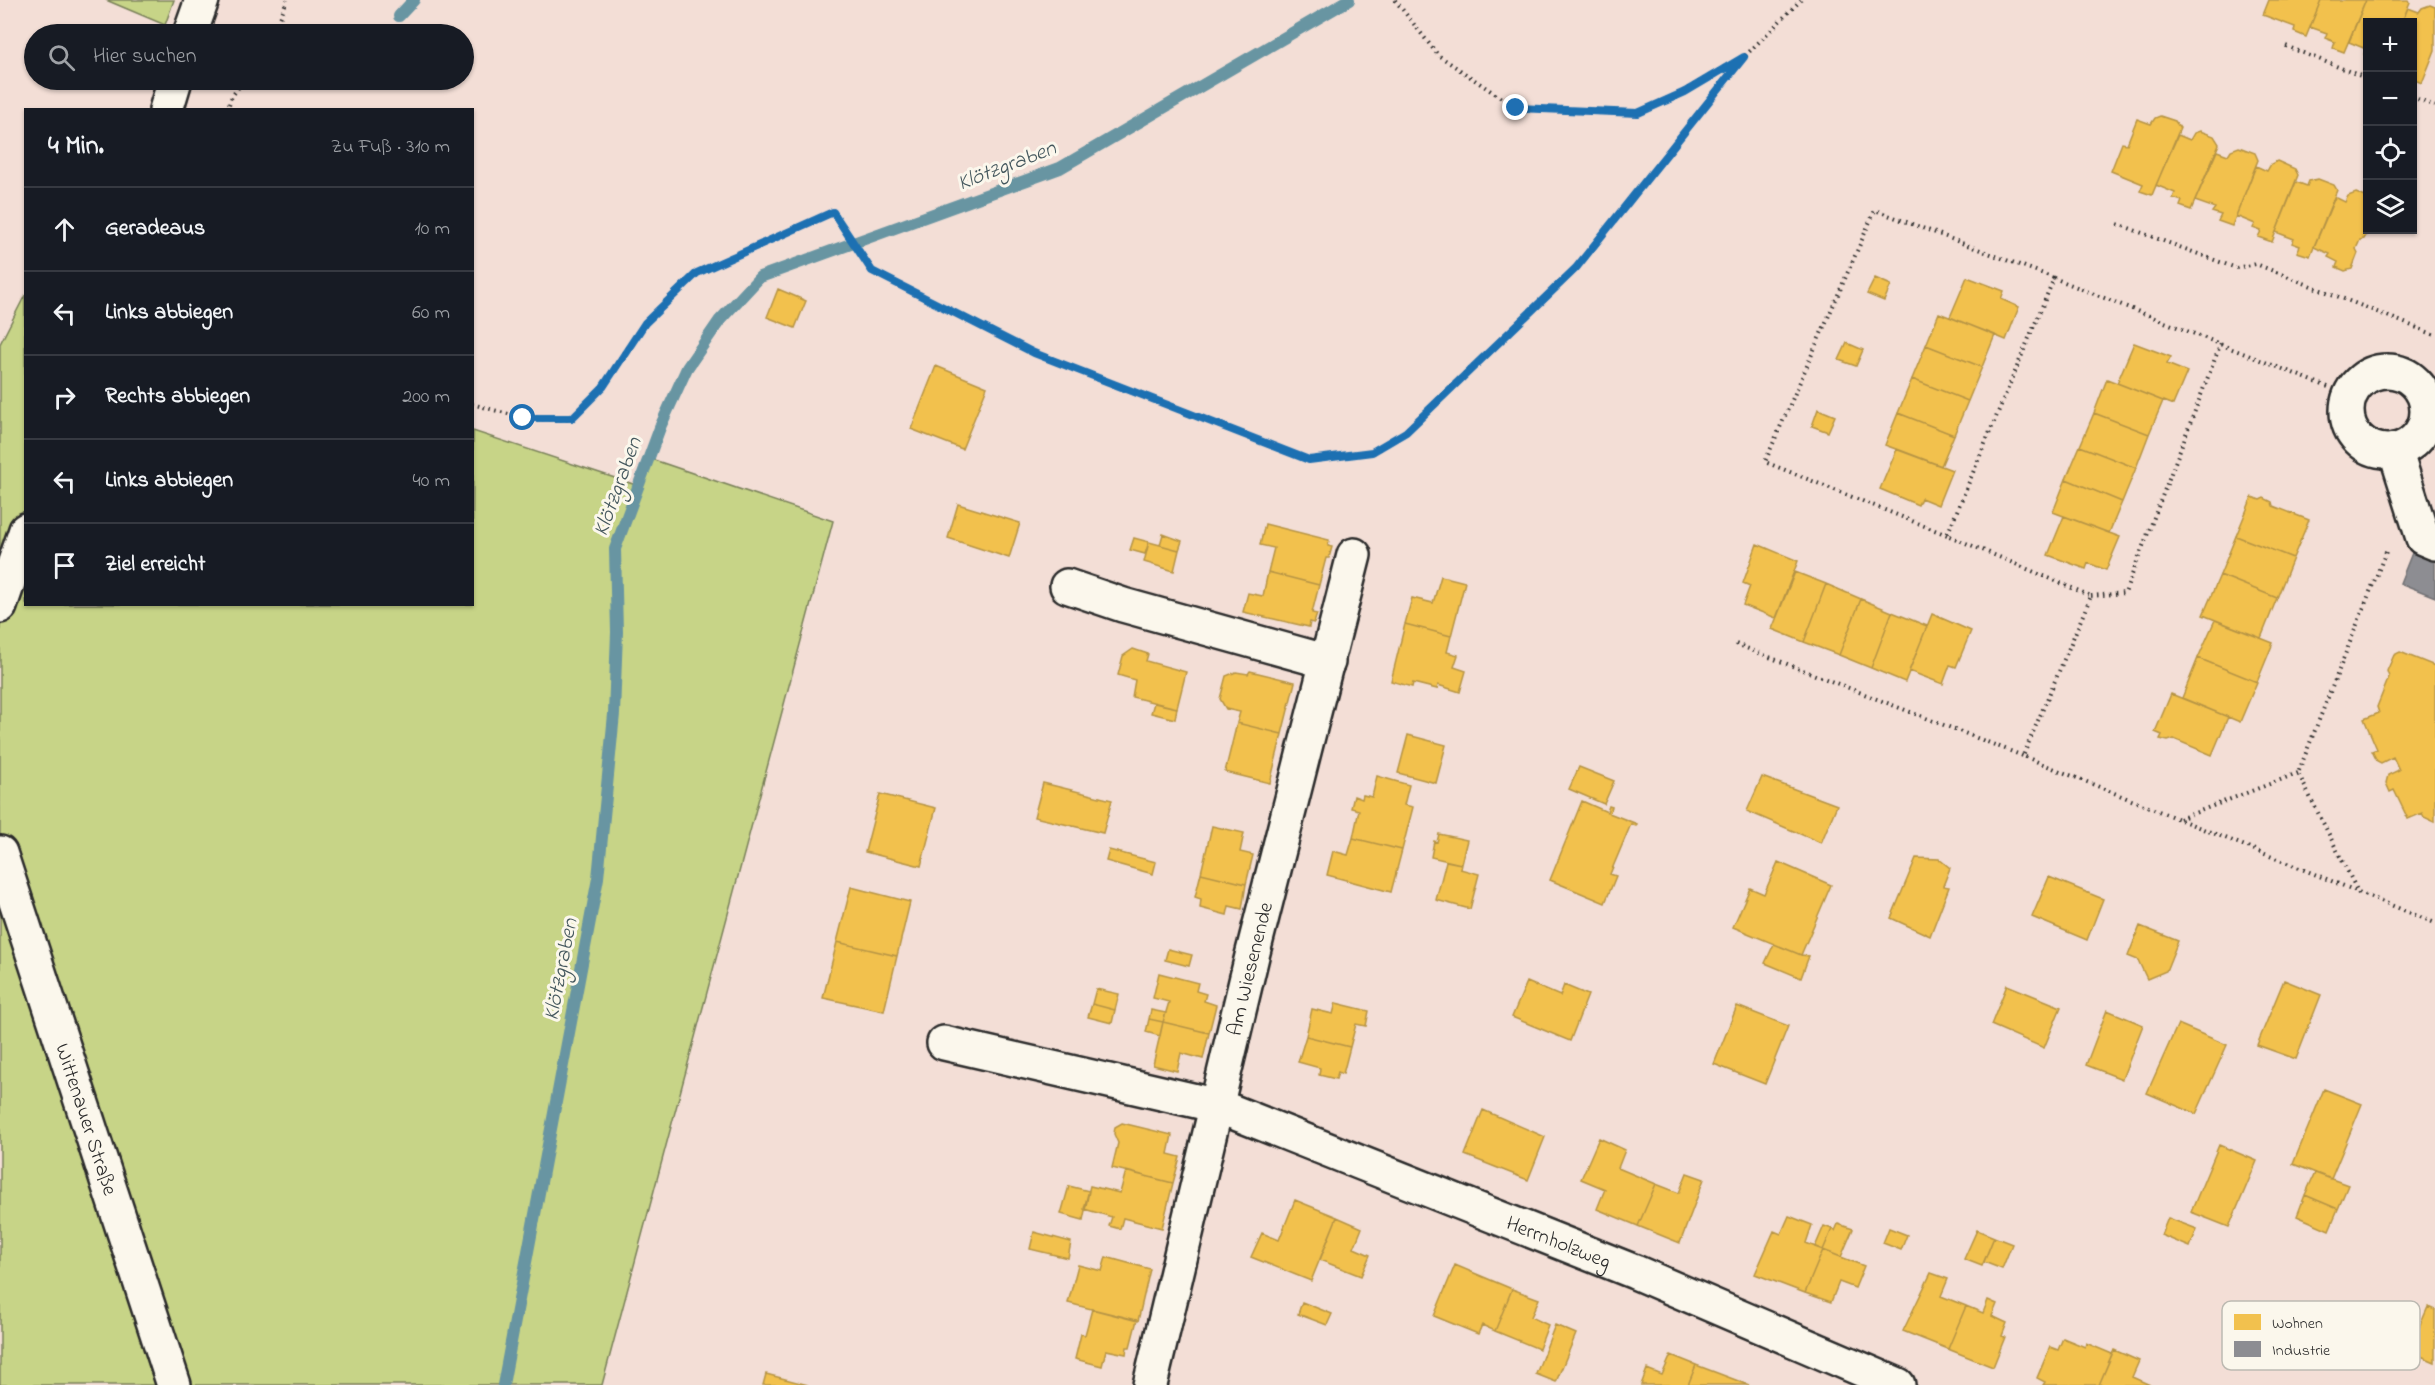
<!DOCTYPE html>
<html lang="de">
<meta charset="utf-8">
<style>
:root{--surface:#171b24;--page:#242831;--text:#f1f3f6;--muted:#9ea1a6;--line:#363941}
body{margin:0;font-family:"Indie Flower",sans-serif;background:var(--page);color:var(--text)}
.controls{position:absolute;right:18px;top:18px;display:grid;overflow:hidden;border-radius:0px;box-shadow:0 2px 4px #0004}
.controls button{width:54px;height:54px;display:grid;place-items:center;padding:0;border:0;border-bottom:2px solid var(--line);background:var(--surface);color:var(--text);font:30px sans-serif}
.stop{position:absolute;width:18px;height:18px;margin:-14px;border:4px solid #1f6fb2;border-radius:50%;background:#fff}
.stop.end{background:#1f6fb2;border-color:#fff;box-shadow:0 2px 6px #0008}
.list{margin:0;padding:0;list-style:none}
h2{display:flex;justify-content:space-between;align-items:center;height:78px;margin:0;padding:0 24px;font-size:26px}
h2 small{font-size:20px;font-weight:400;color:var(--muted)}
.list li{display:grid;grid-template-columns:39px 1fr auto;gap:18px;align-items:center;box-sizing:border-box;height:84px;padding:0 24px;border-top:2px solid var(--line)}
.list b{display:block;font-size:22px;white-space:nowrap}
.list em{font-size:20px;font-style:normal;color:var(--muted)}
.icon{flex:none;width:33px;height:33px;fill:none;stroke:currentColor;stroke-width:2;stroke-linecap:round;stroke-linejoin:round}
.map{position:relative;flex:none;width:2435px;height:1385px;overflow:hidden}
.search{position:absolute;background:var(--surface);box-shadow:0 2px 4px #0004;left:24px;top:24px;width:450px;height:66px;display:flex;align-items:center;gap:15px;box-sizing:border-box;padding:0 21px;border-radius:33px;color:var(--muted);font-size:22px}
.panel{position:absolute;background:var(--surface);box-shadow:0 2px 4px #0004;left:24px;top:108px;width:450px;height:498px;border-radius:0px}
.map>svg:first-child{display:block}
.green{fill:#c7d487;stroke:#798059;stroke-width:1.5}
.homes{fill:#f2c14e;stroke:#b69444;stroke-width:1.5}
.industry{fill:#8d8d92;stroke:#707073;stroke-width:1.5}
.lines{fill:none;stroke-linecap:round;stroke-linejoin:round}
.stream{stroke:#6895a2;stroke-width:12}
.minor-casing{stroke:#2b2b2b;stroke-width:38}
.path{stroke:#2b2b2b;stroke-width:4;stroke-dasharray:1.5 4.5;stroke-linecap:butt}
.minor{stroke:#fbf7ec;stroke-width:33}
.route{stroke:#1f6fb2;stroke-width:8}
.labels{text-anchor:middle;stroke-width:6;stroke-linejoin:round;paint-order:stroke}
.street-label{font-size:21px;fill:#2b2b2b;stroke:#fbf7ec}
.water-label{font-size:22px;font-style:italic;fill:#44575d;stroke:#fbf7ec}
.key{fill:#fbf7ec;stroke:#bdbab2;stroke-width:1.5}
.key-label{font-size:16px;fill:#2b2b2b}
</style>
<div class="map">
<svg width="2435" height="1385" viewBox="0 0 2435 1385">
<rect width="100%" height="100%" fill="#f3ded6"/>
<filter id="ink" filterUnits="userSpaceOnUse"><feTurbulence type="fractalNoise" baseFrequency=".0167" numOctaves="2"/><feDisplacementMap in="SourceGraphic" scale="12" xChannelSelector="R" yChannelSelector="G"/><feConvolveMatrix kernelMatrix="1 2 1 2 8 2 1 2 1" color-interpolation-filters="sRGB"/></filter>
<g filter="url(#ink)">
<!-- green -->
<path class="green" d="M106,0h68l-9,25z
M25,295l1,309h446l1,-173 163,54 15,-26 182,62 -231,864h-602v-1041z"/>
<!-- homes -->
<path class="homes" d="M2269,0h52l-15,37 -12,-5 1,-5 -32,-12z
M2321,0h45l-22,52 -11,-4 2,-6 -10,-4 2,-5 -17,-6z
M2366,0h43l1,2 -8,20h-34v33l-4,-1 2,-5 -17,-7z
M2430,5l5,2v43l-13,33 -10,-4v-57h-10l6,-14 11,4 3,-4z
M2160,116l15,5 5,7 -28,67 -12,-4 3,-7 -32,-13 11,-28 5,1 10,-25 14,5 4,-6z
M2200,131l14,5 5,8 -28,66 -11,-4 2,-5 -9,-3 2,-5 -19,-8 22,-50 12,5 4,-7z
M2239,147l16,6 3,7 -26,66 -14,-5 3,-6 -9,-3 3,-4 -20,-7 22,-50 11,4 3,-5z
M2277,161l18,8 3,6 -26,67 -14,-5 3,-6 -8,-3 2,-4 -19,-8 20,-50 11,5 4,-7z
M2318,179l16,6 3,5 -27,66 -13,-4 3,-6 -8,-3 2,-4 -18,-7 20,-50 11,4 2,-5z
M2356,193l12,5 1,32 -5,9 -4,1 -4,9 2,4 -6,16 -7,2 -9,-4 2,-5 -10,-5 2,-3 -16,-7 21,-50 10,5 3,-6z
M1967,277l37,14 -3,8 18,8 -13,33 -56,-23z
M1875,278l16,7 -7,16 -17,-7z
M778,289l28,12 -11,27 -28,-11z
M1939,313l56,22 -13,32 -56,-22z
M1847,343l16,7 -7,16 -17,-6z
M2134,343l37,14 -4,7 20,8 -14,33 -56,-22z
M1926,345l56,22 -14,34 -56,-22z
M936,366l51,21 -25,62 -51,-20z
M1912,379l56,22 -14,34 -56,-22z
M2107,379l56,22 -14,33 -55,-21z
M1818,409l17,7 -7,16 -16,-6z
M1898,413l56,22 -13,31 -56,-21z
M2094,413l55,21 -13,34 -56,-22z
M2080,446l56,22 -14,34 -56,-23z
M1897,449l55,21 -14,35 -17,-7 -3,7 -38,-16z
M2066,479l56,23 -13,31 -56,-21z
M2252,497l8,3 4,-2 8,4 1,4 36,14 -16,38 -57,-22z
M958,504l62,19 -11,35 -61,-20z
M2064,516l56,21 -14,33 -18,-7 -2,6 -38,-14z
M1265,524l64,16 -1,6 4,1 -3,11h-3l-7,27 -51,-13 6,-24 -14,-3z
M1163,534l19,7 -3,9 -19,-5z
M2236,536l57,22 -16,40 -57,-23z
M1134,538l15,4 -4,12 -15,-4z
M1149,542l30,8 -5,21 -30,-9z
M1757,544l41,17 -22,57 -33,-13 7,-19 -7,-3z
M1268,572l51,13 -7,28 5,1 -3,9 -4,-1 -1,5 -66,-15 5,-19 15,3z
M1795,572l31,12 -22,58 -32,-13z
M2220,575l57,23 -16,40 -58,-23z
M1441,576l24,6 -14,54 -46,-12 7,-26 21,5z
M1826,584l35,15 -22,56 -35,-13z
M1861,599l31,13 -21,56 -32,-13z
M1892,612l35,14 -22,56 -34,-14z
M1932,614l39,17 -15,36 -6,-2 -7,19 -34,-13z
M2215,620l58,23 -16,39 -59,-24z
M1405,624l46,12 -4,16 11,3 -4,12 12,4 -6,21 -22,-7 -1,4 -24,-6 -1,4 -21,-6z
M1133,649l15,5 -2,7 40,11 -9,36 -45,-11 3,-17 -17,-5 5,-19z
M2400,652l35,14v156l-11,-5 -2,-4 -14,6 -14,-29 -4,2 -4,-9 2,-8 11,-5 -6,-13 -12,6 -4,-2 -5,-10 5,-2 -13,-30 15,-6 -2,-6 12,-30 -2,-6 7,-16z
M2198,658l59,24 -17,40 -58,-24z
M1250,671l45,11 -13,52 -45,-11 3,-11 -14,-3 -6,-10 6,-23 10,-4 12,2z
M2171,694l57,23 -16,38 -38,-16 -6,2 -8,-2 2,-4 -7,-3z
M1154,703l23,5 -2,11 -24,-6z
M1237,723l45,11 -12,49 -45,-11z
M1408,735l38,10 -10,38 -38,-10z
M1579,767l35,14 -10,23 -35,-15z
M1377,776l32,9 -5,20 9,2 -11,43 -49,-12 6,-28 -8,-2 3,-12 8,3 1,-4 9,2z
M1762,777l75,28 -16,38 -74,-32z
M1043,783l69,17 -9,33 -69,-16z
M880,794l56,14 -15,58 -56,-14z
M1582,801l25,11 2,-6 3,1 -3,6 28,11 -1,2 -5,-2 -21,50 6,2 -11,27 -55,-23z
M1212,826l32,7 -4,19 13,3 -7,29 -45,-11z
M1439,834l28,6 -6,24 -30,-7 3,-16 3,1z
M1353,838l49,12 -11,42 -64,-17 6,-24 15,4z
M1109,850l47,12 -3,12 -47,-13z
M1916,858l23,1 11,9 -7,18 6,1 -19,49 -39,-18z
M1446,861l15,3 -1,5 19,5 -9,35 -34,-9z
M1778,862l53,23 -30,70 -68,-28 17,-39 14,6z
M1201,873l45,11 -4,25 -13,-3 -2,9 -27,-7 1,-9 -6,-2z
M2049,877l54,22 -16,41 -55,-23z
M851,887l59,15 -13,54 -60,-14z
M2140,926l38,15 -12,30 -19,8 -9,-19 -10,-4z
M837,942l60,14 -13,55 -61,-13z
M1774,944l27,11 8,1 -8,22 -36,-15z
M1168,949l24,6 -3,11 -24,-6z
M1159,973l39,10 -2,8 10,3 -2,7 12,4 -7,28 -46,-11 6,-20 -16,-4z
M2284,980l37,15 -25,64 -39,-14z
M1527,982l33,14 4,-11 24,10 -18,46 -58,-24z
M2007,985l54,22 -17,41 -53,-23z
M1096,989l23,5 -4,16 -23,-6z
M1336,1003l33,8 -3,15 -10,-2 -6,23 -44,-11 6,-27 21,5z
M1092,1004l23,6 -3,13 -24,-6z
M1737,1006l51,20 -23,58 -51,-20z
M1151,1010l15,3 -3,9 -14,-3z
M2107,1010l36,15 -21,54 -36,-14z
M1149,1019l14,3 -3,14 -14,-4z
M1163,1022l46,11 -6,26 -22,-6 -4,18 -24,-6z
M2178,1024l49,21 -31,69 -49,-21z
M1306,1036l44,11 -7,27 -5,-2 -2,7 -17,-4 1,-7 -22,-6z
M2324,1089l38,15 -31,75 -38,-15z
M1483,1110l62,27 -17,43 -63,-25z
M1122,1123l50,12 -4,19 12,3 -7,26 -61,-15 6,-25 -4,-9 1,-7z
M1599,1138l26,12 -7,18 38,16 -18,42 -41,-17 8,-20 -24,-10z
M2219,1145l38,16 -28,66 -38,-15z
M1126,1171l47,12 -11,45 -39,-10 -3,11 -11,-3 3,-9 -28,-8 6,-23 30,7z
M1687,1173l17,6 -24,64 -42,-17 18,-42 23,9z
M2315,1173l33,12 -10,24 -33,-14z
M1069,1186l20,5 -6,29 -22,-6z
M2305,1195l33,14 -9,21 -32,-14z
M1295,1200l42,17 -26,64 -60,-24 11,-24 17,7z
M1789,1216l23,9 -6,18 17,7 -18,43 -50,-19 19,-43 7,3z
M1337,1217l25,11 -8,20 16,7 -9,21 -41,-16z
M2168,1218l29,11 -7,18 -29,-12z
M1838,1224l15,5 -12,28 -18,-7 9,-21 3,2z
M1824,1226l8,3 -9,21 -8,-3z
M1889,1228l18,7 -6,15 -18,-7z
M1977,1230l17,7 -12,29 -18,-7z
M1034,1232l37,10 -3,16 -38,-9z
M1994,1237l18,7 -10,25 -18,-7z
M1823,1250l41,16 -9,22 -16,-6 -8,20 -26,-9z
M1106,1257l44,12 -12,52 -70,-18 10,-38 24,6z
M1455,1265l57,24 -17,42 -13,-6 -4,9 -44,-18z
M1931,1273l17,6 -7,17 25,10 -18,43 -45,-18z
M1512,1289l27,10 -8,18 17,8 -9,24 -44,-18z
M1988,1300l9,4 -5,12 15,7 -5,13 3,1 -12,30 -45,-18 18,-43 17,7z
M1302,1302l30,12 -5,11 -29,-11z
M2428,1307l7,3v52l-26,-11z
M1092,1309l45,11 -7,27h-3l-1,7 -20,-4 -4,16 -27,-7 6,-25 4,1z
M1555,1325l21,9 -20,48 -20,-8z
M2063,1338l22,9 1,-4 26,11 -13,31h-56l2,-3 -8,-4 13,-31 8,3z
M2114,1350l25,11 -7,16 18,8h-51z
M1671,1355l25,10 -8,20h-47l6,-16 15,6z
M1696,1365l53,20h-61z
M766,1374l42,11h-45z"/>
<!-- industry -->
<path class="industry" d="M2412,553l23,9v35l-35,-14z"/>
<g class="lines">
<!-- stream -->
<path class="stream" d="M399,16l15,-16
M503,1385l95,-507 16,-164 3,-82 -2,-83 46,-124 26,-57 33,-48 40,-43 300,-109 289,-168"/>
<defs>
<g id="minor">
<path d="M190,34l12,-34"/>
<path d="M166,110l9,-30"/>
<circle cx="2387" cy="411" r="40"/>
<path d="M2395,450l28,88 12,5"/>
<path d="M1067,586l56,19 205,57"/>
<path d="M0,606l26,-76"/>
<path id="s1" d="M0,853l174,532"/>
<path id="s2" d="M944,1043l274,63 417,166 263,113"/>
<path id="s3" d="M1150,1385l102,-429 102,-401"/>
</g>
</defs>
<!-- minor casing -->
<use href="#minor" class="minor-casing"/>
<!-- path -->
<path class="path" d="M1395,0l43,55 78,53 122,5 47,-22 55,-32
M274,34l13,-34
M2286,46l82,33
M2412,97l23,9
M227,110l5,-14 12,-16
M2118,224l118,44 20,-4 179,71
M2328,387l-274,-109 -107,257 144,61 -68,160 412,167
M472,404l51,14 49,1 31,-33 42,-63 52,-50 136,-61 39,59 162,82 275,107 64,-8 32,-20 171,-164 168,-211 57,-57
M1947,535l-182,-73 110,-252 179,68
M2091,596l34,-3 96,-250
M1736,644l287,112
M2179,819l119,-46
M2359,894l-61,-121 89,-224"/>
<!-- minor -->
<use href="#minor" class="minor"/>
</g>
</g>
<g class="lines" filter="url(#ink)">
<!-- route -->
<path class="route" d="M523,418h49l31,-31 42,-64 52,-50 136,-61 39,59 162,82 275,107 63,-8 34,-20 170,-164 168,-211 -59,35 -47,21 -122,-5"/>
</g>
<g class="labels">
<!-- street labels -->
<g class="street-label">
<text dy="7" stroke="none"><textPath href="#s3" startOffset="428">Am Wiesenende</textPath></text>
<text dy="7" stroke="none"><textPath href="#s1" startOffset="280">Wittenauer Straße</textPath></text>
<text dy="7" stroke="none"><textPath href="#s2" startOffset="648">Herrnholzweg</textPath></text>
</g>
<!-- water labels -->
<g class="water-label">
<text transform="translate(1006 164) rotate(-21)" y="8">Klötzgraben</text>
<text transform="translate(616 486) rotate(-70)" y="8">Klötzgraben</text>
<text transform="translate(559 969) rotate(-79)" y="8">Klötzgraben</text>
</g>
</g>
<!-- legend -->
<rect x="2222" y="1301" width="198" height="69" rx="9" class="key"/>
<rect x="2234" y="1314" width="27" height="16" fill="#f2c14e"/>
<rect x="2234" y="1341" width="27" height="16" fill="#8d8d92"/>
<g class="key-label">
<text x="2272" y="1328">Wohnen</text>
<text x="2272" y="1355">Industrie</text>
</g>
</svg>
<div class="controls">
<button>+</button>
<button>−</button>
<button><svg class="icon" aria-label="locate" viewBox="0 0 24 24"><circle cx="12" cy="12" r="6"/><path d="M12 2v4M12 18v4M2 12h4M18 12h4"/></svg></button>
<button><svg class="icon" aria-label="layers" viewBox="0 0 24 24"><path d="M12 4l9 5-9 5-9-5zM3 14l9 5 9-5"/></svg></button>
</div>
<div class="stop" style="left:523px;top:418px"></div>
<div class="stop end" style="left:1516px;top:108px"></div>
<div class="search"><svg class="icon" aria-label="search" viewBox="0 0 24 24"><circle cx="10" cy="10" r="6"/><path d="M15 15l6 6"/></svg>Hier suchen</div>
<section class="panel">
<h2>4 Min.<small>Zu Fuß · 310 m</small></h2>
<ul class="list">
<li><svg class="icon" aria-label="ahead" viewBox="0 0 24 24"><path d="M12 20V5M6 11l6-6 6 6"/></svg><div><b>Geradeaus</b></div><em>10 m</em></li>
<li><svg class="icon" aria-label="left" viewBox="0 0 24 24"><path d="M17 20v-9H6M10 6l-5 5 5 5"/></svg><div><b>Links abbiegen</b></div><em>60 m</em></li>
<li><svg class="icon" aria-label="right" viewBox="0 0 24 24"><path d="M7 20v-9h11M14 6l5 5-5 5"/></svg><div><b>Rechts abbiegen</b></div><em>200 m</em></li>
<li><svg class="icon" aria-label="left" viewBox="0 0 24 24"><path d="M17 20v-9H6M10 6l-5 5 5 5"/></svg><div><b>Links abbiegen</b></div><em>40 m</em></li>
<li><svg class="icon" aria-label="arrive" viewBox="0 0 24 24"><path d="M6 21V4h12l-3 4 3 4H6"/></svg><div><b>Ziel erreicht</b></div></li>
</ul>
</section>
</div>
